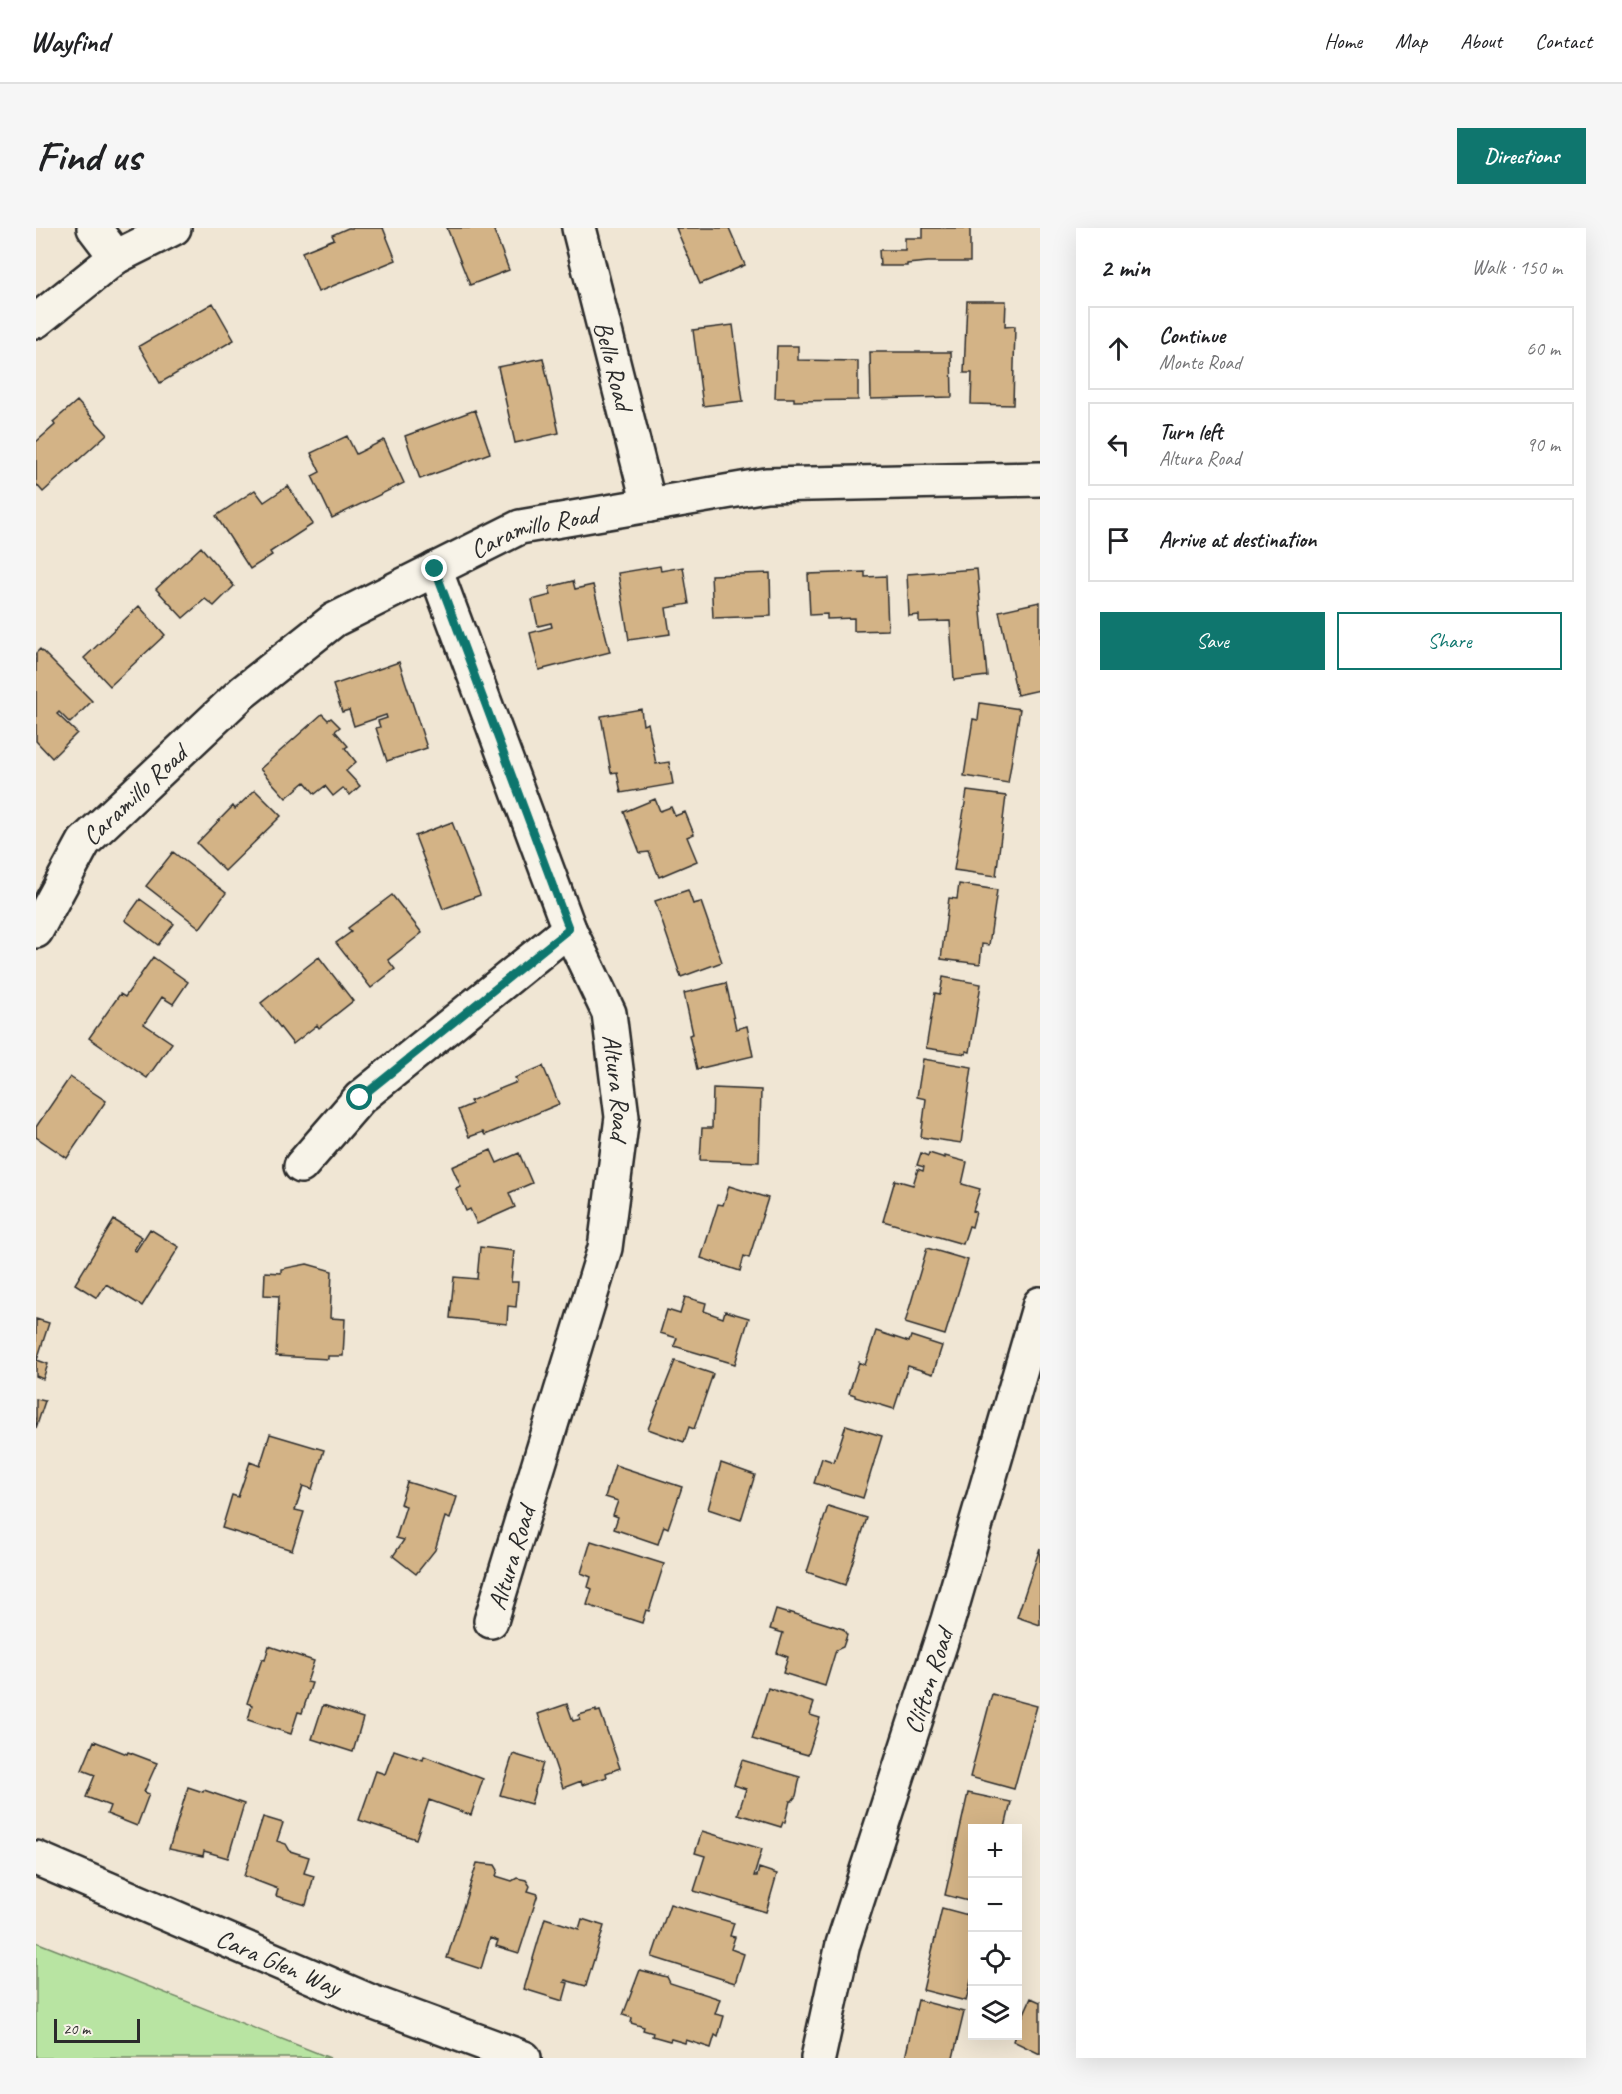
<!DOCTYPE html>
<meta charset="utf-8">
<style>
:root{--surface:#fff;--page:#f6f6f6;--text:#202124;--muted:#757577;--line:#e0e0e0;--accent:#0f766e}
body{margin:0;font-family:Caveat,sans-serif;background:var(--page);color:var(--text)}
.controls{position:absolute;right:18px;bottom:18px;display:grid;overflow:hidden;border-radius:0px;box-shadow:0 6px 24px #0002}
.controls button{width:54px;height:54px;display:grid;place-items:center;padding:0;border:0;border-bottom:2px solid var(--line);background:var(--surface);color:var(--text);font:30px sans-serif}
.scale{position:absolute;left:18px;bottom:15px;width:86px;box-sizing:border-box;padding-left:6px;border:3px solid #2b2b2b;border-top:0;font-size:16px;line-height:21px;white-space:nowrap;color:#2b2b2b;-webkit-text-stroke:4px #f7f3e8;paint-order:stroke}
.stop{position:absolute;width:18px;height:18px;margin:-14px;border:4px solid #0f766e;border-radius:50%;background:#fff}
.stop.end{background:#0f766e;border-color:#fff;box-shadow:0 2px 6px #0008}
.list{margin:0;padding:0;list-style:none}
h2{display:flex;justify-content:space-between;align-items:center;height:78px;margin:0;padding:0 24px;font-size:26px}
h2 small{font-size:20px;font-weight:400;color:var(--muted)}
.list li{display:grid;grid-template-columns:39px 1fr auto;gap:18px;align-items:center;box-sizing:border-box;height:84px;margin:0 12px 12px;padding:0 12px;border:2px solid var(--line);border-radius:0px}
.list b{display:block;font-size:22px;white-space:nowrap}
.list p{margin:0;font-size:20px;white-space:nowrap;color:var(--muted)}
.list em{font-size:20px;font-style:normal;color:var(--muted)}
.actions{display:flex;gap:12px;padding:18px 24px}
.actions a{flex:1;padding:14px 0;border:2px solid var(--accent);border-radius:0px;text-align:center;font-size:21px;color:var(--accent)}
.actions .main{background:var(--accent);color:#fff}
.icon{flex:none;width:33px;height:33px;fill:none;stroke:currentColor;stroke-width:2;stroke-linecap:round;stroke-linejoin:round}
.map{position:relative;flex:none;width:1004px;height:1830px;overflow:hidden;border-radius:0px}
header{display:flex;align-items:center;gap:36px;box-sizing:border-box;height:84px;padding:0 30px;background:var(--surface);border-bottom:2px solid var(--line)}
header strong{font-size:28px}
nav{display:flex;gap:33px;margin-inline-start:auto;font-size:21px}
.intro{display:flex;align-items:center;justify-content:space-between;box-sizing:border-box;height:144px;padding:0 36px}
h1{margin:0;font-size:42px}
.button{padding:15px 27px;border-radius:0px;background:var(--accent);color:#fff;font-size:21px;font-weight:700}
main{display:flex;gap:36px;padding:0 36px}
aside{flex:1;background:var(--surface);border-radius:0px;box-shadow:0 6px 24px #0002}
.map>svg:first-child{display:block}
.green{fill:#b8e4a2;stroke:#728866;stroke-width:1.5}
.building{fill:#d3b386;stroke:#2b2b2b;stroke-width:1.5}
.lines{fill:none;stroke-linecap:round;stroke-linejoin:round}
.minor-casing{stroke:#2b2b2b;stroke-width:38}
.major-casing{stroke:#2b2b2b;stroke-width:38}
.minor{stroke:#f7f3e8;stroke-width:33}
.major{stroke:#f7f3e8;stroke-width:33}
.route{stroke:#0f766e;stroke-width:8}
.labels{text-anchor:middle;stroke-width:6;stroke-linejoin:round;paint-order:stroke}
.street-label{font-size:26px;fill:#2b2b2b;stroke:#f7f3e8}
</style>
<header>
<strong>Wayfind</strong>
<nav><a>Home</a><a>Map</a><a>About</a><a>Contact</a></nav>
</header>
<div class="intro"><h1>Find us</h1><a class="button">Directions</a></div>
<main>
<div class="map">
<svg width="1004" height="1830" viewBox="0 0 1004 1830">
<rect width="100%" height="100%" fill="#f0e6d4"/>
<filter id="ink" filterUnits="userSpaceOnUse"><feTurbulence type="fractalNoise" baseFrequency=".0167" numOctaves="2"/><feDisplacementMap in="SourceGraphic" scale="12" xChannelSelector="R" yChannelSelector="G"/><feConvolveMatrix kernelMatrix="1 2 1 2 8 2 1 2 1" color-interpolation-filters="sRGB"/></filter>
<g filter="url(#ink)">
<!-- green -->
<path class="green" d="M0,1714l294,116h-294z"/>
<!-- building -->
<path class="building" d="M312,0h35l13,32 -78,32 -16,-40 32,-13 -2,-4z
M411,0h46l16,42 -39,15z
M640,0h53l16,37 -45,19z
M887,0h47v34h-42l-21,2v2h-27l-1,-16h26v-12h18z
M931,73h39l-1,26 10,-1 -2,79 -42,-1 1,-31h-8z
M177,75l21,37 -74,43 -21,-37z
M697,97l10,76 -40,5 -10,-76z
M741,118h21v14l60,1v39l-64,1v-3h-19z
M834,124h81l1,45 -81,2z
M507,130l16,75 -44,10 -17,-76z
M41,173l30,33 -64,58 -7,-8v-42l19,-17 -2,-3z
M439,182l15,43 -70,26 -15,-43z
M311,208l9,18 28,-14 20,43 -72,35 -20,-42 8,-4 -9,-19z
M252,258l25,38 -43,28 2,3 -22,14 -34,-53 39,-26 9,12z
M165,319l33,39 -20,20 -9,-7 -22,19 -27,-29z
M624,338l1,5 22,-4 6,37 -23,4 4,26 -41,6 -11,-67z
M941,341l10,107 -33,4 -4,-59 -31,1v-7l-10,1 -2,-42z
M829,344v5l21,-1 2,54 -34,1v-13l-27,1v-5l-17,1 -2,-41z
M734,345l1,43 -58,2 -2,-43z
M537,353l2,8 18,-4 17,67 -71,18 -9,-37 22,-6 -1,-4 -13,3 -6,-26 19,-5 -2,-8z
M1004,374v88l-23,5 -18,-84z
M103,378l26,29 -55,51 -26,-28z
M4,421l52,52 -22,22 -11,-11 -2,2 20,19 -25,25 -16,-17v-88z
M363,434l28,86 -40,13 -11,-33 4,-1 -2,-6 9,-3 -1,-3 -32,11 -5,-16 -7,2 -9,-27z
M944,475l40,6 -12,74 -44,-7 9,-57 5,1z
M605,481l2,16 5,-2 8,41 13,-2 4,22 -52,9 -4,-21 -6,1 -10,-57z
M286,486l6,6 3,-2 9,9 -5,4 13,15 -3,2 11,14 -10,9 14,15 -10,9 -7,-7 -10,8 -8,-10 -10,8 -10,-12 -19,16 -26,-29z
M219,562l26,26 -56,55 -28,-28 36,-37 2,3z
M931,563l39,5 -10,80 -42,-6z
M619,571l5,12 11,-4 4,9 10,-4 9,22 -7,3 10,24 -38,16 -10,-25 -9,1 -16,-41z
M416,594l28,73 -37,14 -28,-73z
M137,624l53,41 -26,35 -54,-42z
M923,656l38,6 -8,55 -7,-1 -2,20 -39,-5 8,-61 8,1z
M652,662l5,14 8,-2 21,60 -41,15 -26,-76z
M356,667l30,38 -34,27 7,9 -24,19 -35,-45 15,-11 -3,-4z
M104,671l34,25 -16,21 -33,-25z
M117,729l35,25 -15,22 -11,-7 -18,27 28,19 -25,35 -58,-40 31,-44 5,3z
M283,729l34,44 -34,27 -2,-3 -24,19 -32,-41z
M907,749l38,7 -11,68 -4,-1v3l-40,-6 9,-55 5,1z
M690,755l10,46 11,-3 6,30 -56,13 -8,-34 4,-1 -9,-41z
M887,831l49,8 -11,76 -40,-6 5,-38 -9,-2z
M507,838l16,38 -74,31 -2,-3 -14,5 -11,-27 14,-6 -2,-3 47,-19 -2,-4z
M34,849l36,24 -39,57 -31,-21v-10z
M677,860l48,2 -2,72 -59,-2 2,-32h10z
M455,922l6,13 22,-10 13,30 -23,10 6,14 -38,17 -7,-15 -4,2 -10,-22 5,-2 -9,-20z
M885,925l7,3 1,-3 16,5v-2l22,6 -5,22 18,5 -7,22 3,1 -4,15 -3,-1 -6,18 -80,-23 12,-41 18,5 5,-16 5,2 1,-4 -7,-2z
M693,958l39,12 -19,60 -5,-2 -4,15 -39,-13 17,-54 5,1z
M78,992l28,17 -8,13 2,1 14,-22 29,18 -37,59 -36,-22 -9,14 -22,-14z
M444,1019l34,4 -3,31h7l-2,25 -8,-1 -1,18 -57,-6 4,-41 23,2z
M891,1020l41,12 -23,75 -40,-12z
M271,1036l25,7 -2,47 15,1 -2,37h-15v3l-52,-3 3,-60 -15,-1 1,-23 16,1v-4z
M649,1069l21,6 -2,8 19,7 2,-7 24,7 -14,46 -61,-18 3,-8 -17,-5 7,-23 13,4z
M0,1091l13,4 -12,37 11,4 -5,15 -7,-3z
M840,1103l33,11 2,-6 31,10 -9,28 -25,-8 -14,43 -39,-12v-2l-6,-2 10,-31 6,3z
M639,1133l38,13 -19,55 -5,-2 -5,15 -36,-13z
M0,1171l9,2 -9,27z
M810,1197l36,11 -19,62 -49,-15 8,-25 12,4z
M234,1206l54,16 -12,39 -9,-3 -8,24 9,2 -12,38 -70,-22 10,-33 6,2 12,-35 10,4z
M685,1235l34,12 -14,45 -33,-11z
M579,1237l67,22 -14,41 -4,-2 -6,18 -44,-15 4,-12 -5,-2 5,-14 -13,-4z
M371,1254l50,15 -7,22 -5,-2 -10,33 -19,24 -23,-18 11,-16 -8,-2 10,-32 -6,-2z
M792,1278l39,12 -22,67 -38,-13z
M555,1313l73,23 -15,47 -3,-1 -4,13 -55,-18 5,-16 -4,-2 3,-10 -10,-4z
M1004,1320v77l-23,-8z
M740,1382l13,4v-2l54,17 4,6 -4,12 -7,3 -11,36 -42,-13 5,-16 -11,-4 6,-20 -13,-4z
M233,1418l45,15 -7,21 5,1 -10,30 -4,-1 -7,22 -43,-14 4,-15 -5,-2 15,-44 3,1z
M732,1460l46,15 -4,12 10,3 -12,37 -56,-16z
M956,1466l45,12 -23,83 -44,-12z
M531,1476l6,17 7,-2 -1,-4 17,-5v2l4,-1 20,57 -14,5 1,4 -25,8 -1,-4 -18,7 -25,-74z
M287,1477l40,13 -10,34 -41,-13z
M58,1513l33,13 1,-2 29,11 -13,29 5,2 -12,32 -30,-12 3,-8 -24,-9 9,-22 -13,-5z
M358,1522l29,10 1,-4 59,23 -12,36 -42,-15 -13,39 -57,-19 17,-49 9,3z
M477,1526l30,9 -12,41 -31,-9z
M706,1532l58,17 -4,19 -4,5h-2l-5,21h-2l-2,5 -43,-13 8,-25 -12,-4z
M152,1559l15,5 1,-2 40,14 -16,54 -24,-7 -1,5 -34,-7z
M932,1565l43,9 -6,26h-33v74l-27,-7z
M227,1589l20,6 -6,18 9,3 4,7 19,6 -5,16 10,3 -8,29 -30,-9 2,-7 -34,-13z
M666,1603l60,18 -8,27h3l2,-8 18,6 -11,38 -72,-21 11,-35 -10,-3z
M441,1635l18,2 3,5 -2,6 16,5 5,-3 9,2 4,6 -2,5 10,3 -19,59 -23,-7 2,-5 -8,-3 -9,31 -34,-11z
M634,1676l64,19 -4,13 5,1 -4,12 13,5 -9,29 -83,-26z
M906,1680l30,8v61l-6,24 -43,-11z
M509,1690l34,11 3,-10 22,7 -18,60 -21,-6 -1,2 4,1 -5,18 -39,-12z
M604,1742l27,7 3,6 50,16 -5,15 9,2 -6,21 -3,-2 -4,13 -25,-8 -1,3 -14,-4 -1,2 -18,-5 1,-3 -10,-3 1,-3 -13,-4 1,-5 -9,-3z
M995,1770l9,4v52l-27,-13 2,-5h2v-7z
M882,1772l46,12 -11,46h-48z"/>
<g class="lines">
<defs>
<g id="minor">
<path d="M58,0l22,29"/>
<path id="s1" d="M543,0l70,277"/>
<path d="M0,93l80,-64 58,-29"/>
<path id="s2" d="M399,341l134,360 40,84 13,104 -17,131 -114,373"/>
<path id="s3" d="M0,703l48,-89 159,-150 91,-72 186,-93 246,-42 274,-6"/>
<path d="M265,938l59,-68 209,-169"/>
<path id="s4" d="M0,1630l333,143 155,57"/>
</g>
<g id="major">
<path id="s5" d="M782,1830l25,-114 105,-324 92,-316"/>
</g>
</defs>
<!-- minor casing -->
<use href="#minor" class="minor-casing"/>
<!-- major casing -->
<use href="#major" class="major-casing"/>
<!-- minor -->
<use href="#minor" class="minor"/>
<!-- major -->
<use href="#major" class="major"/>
</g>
</g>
<g class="lines" filter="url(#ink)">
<!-- route -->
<path class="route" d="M324,870l209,-169 -134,-360"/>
</g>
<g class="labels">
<!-- street labels -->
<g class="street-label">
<text dy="9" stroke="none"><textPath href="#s1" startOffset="142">Bello Road</textPath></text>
<text dy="9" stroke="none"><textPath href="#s3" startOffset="656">Caramillo Road</textPath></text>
<text dy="9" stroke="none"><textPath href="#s3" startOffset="170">Caramillo Road</textPath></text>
<text dy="9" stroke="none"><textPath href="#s2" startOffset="552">Altura Road</textPath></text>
<text transform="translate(475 1330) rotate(-73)" y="9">Altura Road</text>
<text dy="9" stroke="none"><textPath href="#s5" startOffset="393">Clifton Road</textPath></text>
<text dy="9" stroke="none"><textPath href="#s4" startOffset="264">Cara Glen Way</textPath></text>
</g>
</g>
</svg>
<div class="controls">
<button>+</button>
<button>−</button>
<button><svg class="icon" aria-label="locate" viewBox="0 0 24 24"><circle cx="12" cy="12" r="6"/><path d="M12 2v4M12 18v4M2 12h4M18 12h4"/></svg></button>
<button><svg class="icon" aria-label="layers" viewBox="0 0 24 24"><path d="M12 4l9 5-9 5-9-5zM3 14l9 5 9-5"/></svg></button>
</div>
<div class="scale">20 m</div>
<div class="stop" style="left:324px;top:870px"></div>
<div class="stop end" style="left:399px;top:341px"></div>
</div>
<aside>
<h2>2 min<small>Walk · 150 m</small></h2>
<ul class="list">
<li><svg class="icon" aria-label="ahead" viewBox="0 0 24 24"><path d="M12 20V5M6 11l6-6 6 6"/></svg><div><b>Continue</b><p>Monte Road</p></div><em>60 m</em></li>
<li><svg class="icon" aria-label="left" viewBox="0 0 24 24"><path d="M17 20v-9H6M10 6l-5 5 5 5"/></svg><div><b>Turn left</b><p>Altura Road</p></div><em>90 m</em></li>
<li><svg class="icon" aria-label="arrive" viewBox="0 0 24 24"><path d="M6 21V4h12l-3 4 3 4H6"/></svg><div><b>Arrive at destination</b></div></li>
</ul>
<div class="actions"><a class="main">Save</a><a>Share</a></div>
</aside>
</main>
